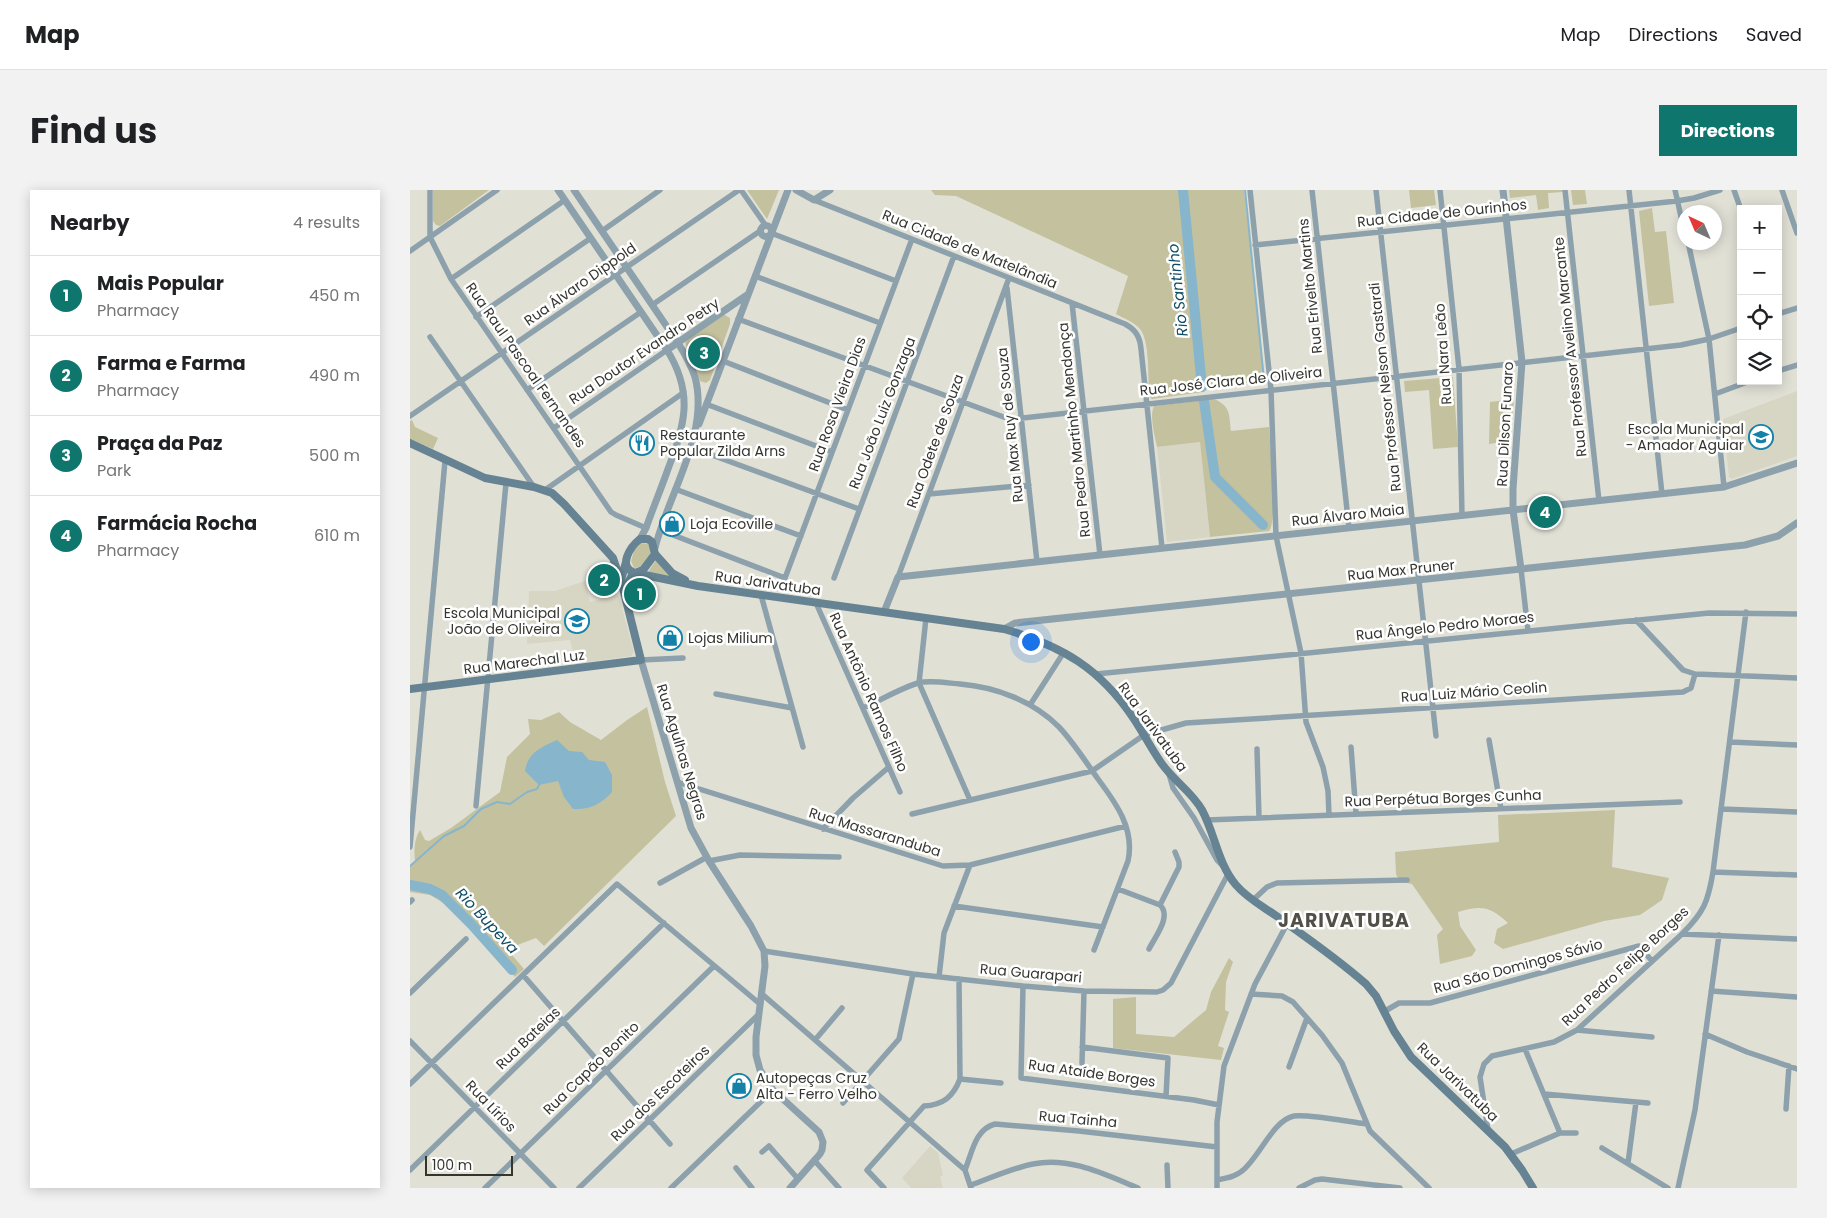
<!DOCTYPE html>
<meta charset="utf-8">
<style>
:root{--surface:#fff;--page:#f2f2f2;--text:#202124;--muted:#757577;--line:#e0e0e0;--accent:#0f766e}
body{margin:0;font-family:Poppins,sans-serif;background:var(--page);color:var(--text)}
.controls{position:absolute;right:15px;top:15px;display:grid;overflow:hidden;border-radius:0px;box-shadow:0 2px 12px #0003}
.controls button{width:45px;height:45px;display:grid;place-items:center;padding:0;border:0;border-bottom:1px solid var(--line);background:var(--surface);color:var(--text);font:25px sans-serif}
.compass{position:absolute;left:1267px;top:15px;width:45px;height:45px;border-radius:50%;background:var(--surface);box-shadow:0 2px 12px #0003;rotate:316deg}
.scale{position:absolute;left:15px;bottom:12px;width:88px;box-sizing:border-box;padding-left:5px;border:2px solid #353530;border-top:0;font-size:14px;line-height:18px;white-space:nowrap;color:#353530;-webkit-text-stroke:4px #fff;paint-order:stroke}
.you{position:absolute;left:620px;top:451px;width:18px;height:18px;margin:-12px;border:4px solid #fff;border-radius:50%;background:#1a73e8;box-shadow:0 0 0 8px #1a73e833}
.badge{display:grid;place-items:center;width:32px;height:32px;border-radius:50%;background:var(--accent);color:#fff;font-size:16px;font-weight:700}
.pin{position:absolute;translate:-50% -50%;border:2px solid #fff;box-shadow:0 1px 5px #0006}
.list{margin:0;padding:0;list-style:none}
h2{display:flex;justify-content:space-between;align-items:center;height:65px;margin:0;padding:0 20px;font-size:21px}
h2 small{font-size:16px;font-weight:400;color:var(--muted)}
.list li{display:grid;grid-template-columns:32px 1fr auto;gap:15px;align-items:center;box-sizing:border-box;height:80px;padding:0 20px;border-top:1px solid var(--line)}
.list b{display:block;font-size:19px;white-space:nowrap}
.list p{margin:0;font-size:16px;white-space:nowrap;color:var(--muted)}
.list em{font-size:16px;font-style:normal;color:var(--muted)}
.icon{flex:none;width:28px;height:28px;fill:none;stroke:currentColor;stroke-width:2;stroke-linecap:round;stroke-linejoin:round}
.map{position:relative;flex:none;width:1387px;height:998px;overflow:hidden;border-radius:0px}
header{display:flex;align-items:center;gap:30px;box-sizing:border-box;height:70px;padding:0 25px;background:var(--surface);border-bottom:1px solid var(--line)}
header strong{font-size:24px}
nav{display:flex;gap:28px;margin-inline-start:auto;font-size:18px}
.intro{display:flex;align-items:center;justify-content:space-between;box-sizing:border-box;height:120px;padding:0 30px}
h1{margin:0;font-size:35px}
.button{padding:12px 22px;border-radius:0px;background:var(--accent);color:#fff;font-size:18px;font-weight:700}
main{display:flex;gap:30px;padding:0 30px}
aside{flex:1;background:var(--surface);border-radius:0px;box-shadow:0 2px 12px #0003}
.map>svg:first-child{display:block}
.built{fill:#d7d6c4}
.green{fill:#c4c19f}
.water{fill:#86b5cc}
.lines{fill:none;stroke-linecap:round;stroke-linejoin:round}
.stream{stroke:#86b5cc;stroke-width:2}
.river{stroke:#86b5cc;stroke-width:10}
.minor{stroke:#8da1ac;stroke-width:5.5}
.tertiary{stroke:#8da1ac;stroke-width:7}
.secondary{stroke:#658392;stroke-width:8}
.labels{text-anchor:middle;stroke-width:5;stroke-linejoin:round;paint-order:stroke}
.street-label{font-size:14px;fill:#353530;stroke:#fff}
.poi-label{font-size:14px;fill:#353530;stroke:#fff;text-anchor:start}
.water-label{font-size:15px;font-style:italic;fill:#0d4c65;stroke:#fff}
.district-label{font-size:19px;font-weight:bold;letter-spacing:1px;fill:#515047;stroke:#fff}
</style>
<header>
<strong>Map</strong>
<nav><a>Map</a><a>Directions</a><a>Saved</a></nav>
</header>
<div class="intro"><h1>Find us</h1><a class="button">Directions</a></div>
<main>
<aside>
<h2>Nearby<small>4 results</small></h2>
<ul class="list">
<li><span class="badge">1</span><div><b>Mais Popular</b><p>Pharmacy</p></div><em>450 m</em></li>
<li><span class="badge">2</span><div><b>Farma e Farma</b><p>Pharmacy</p></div><em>490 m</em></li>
<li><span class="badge">3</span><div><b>Praça da Paz</b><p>Park</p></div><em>500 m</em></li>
<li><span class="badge">4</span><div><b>Farmácia Rocha</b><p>Pharmacy</p></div><em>610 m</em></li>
</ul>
</aside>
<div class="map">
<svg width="1387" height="998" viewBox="0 0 1387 998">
<rect width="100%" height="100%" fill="#e1e0d5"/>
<!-- built -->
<path class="built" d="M1387,201v65l-65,23 -3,-2 -6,-58z
M790,252l10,95 -43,5 -10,-95z
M175,391l5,21 28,-8 16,58 -3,4 -55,8 -6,-24 -43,4 2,-53h26z
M520,956l8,7 5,22 -3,2 3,11h-32l-9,-10z"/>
<!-- green -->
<path class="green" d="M23,0h56l-49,36 -4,-1 -3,-4z
M337,0h32l-12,29z
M521,0h313l21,191 -56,6 -6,5 -51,7 -3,-3c-1,-15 1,-56 -9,-67 -6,-7 -15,-10 -24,-15l12,-38 -172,-80 -21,-1z
M999,0h25l2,15 -25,3z
M1099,0h54v2l-15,1 1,15 -11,2 -2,-15 -26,3z
M1161,0h14l2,14 -14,1z
M1242,18l3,24 11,-1 8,72 -25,3 -10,-95z
M311,125h4l5,3v6l-20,56 -4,3 -6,-2 -1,-3 -14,-36z
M1043,187l5,70 -25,2 -4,-59 -24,2 -1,-11z
M804,209c17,7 15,16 17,32l38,-4c1,17 9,94 0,104l-59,6 -10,-95 -43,5c-2,-11 -8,-31 -3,-41z
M1104,209l-4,42 -21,3 1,-42z
M2,230l3,7 23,11 -5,11 -23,-10v-18z
M231,353l7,1 4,7 -12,16 -6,1 -3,-7 3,-10z
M246,370l10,12 8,6 -26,-6z
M237,517l18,75 11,34 -132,130 -8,-8 -29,11 17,20 -9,8 -65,-70 -20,-12 -20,-3v-26l5,-5c-1,-10 -1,-22 5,-31l5,10 4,1 22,-13 49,-36 7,-35 23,-23 -2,-15 13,1 18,-8 11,10 31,18 26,-20z
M1205,620l-3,57 57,11 -7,22 -22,15 -36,6 -101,28 -9,-6 3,-14 11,-6c-18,-17 -27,-18 -50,-11l2,14 16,24 -4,6 -32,8 -3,-29 6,-6 -31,-45 -12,-2 -4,-8 -1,-22 104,-10 -1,-27z
M819,768l4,4 -7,20 -1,28 4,2 -11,34 6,2 -3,12 -108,-12v-49l23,-2v37l38,3 32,-27 5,-18z"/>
<!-- water -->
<path class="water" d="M147,550l12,11 13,1 7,8 16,2 7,13v17c-11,12 -22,18 -39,17l-9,-12 -6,-16 -19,4 -14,-14c3,-19 15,-23 32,-31z"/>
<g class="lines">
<!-- stream -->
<path class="stream" d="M835,0l19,190
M0,676l34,-30 20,-10 17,-17 16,-7 13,2 17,-12 10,-3 2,-4"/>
<!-- river -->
<path class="river" d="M773,0l19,197
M794,211l11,76 48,48
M0,695l20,4 12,6 30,30 40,45"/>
<!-- minor -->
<path class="minor" d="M20,0v47l21,42 160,233 5,3 30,13
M331,0l25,36
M840,0l21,200 5,146 25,117 5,69 17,45 5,24 1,24
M902,0l37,338
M966,0l60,546
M1030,0l19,179 3,147
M1155,0l34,311
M1219,0l33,304
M1265,0l9,40
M1324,0l7,20
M1372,0l15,43
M404,10l311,124c11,6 15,13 16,25l21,199
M192,41l58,-41
M361,43l125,48
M1278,52l21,97 15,148
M845,55l422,-44 17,-3 26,-8
M0,61l87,-61
M345,86l125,47
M41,89l114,-79
M597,98l30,274
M662,113l28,252
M242,115l108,-74
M1368,124l19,-6
M66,127l115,-79
M328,129l271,100h4l668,-74 28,-6 32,-11
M20,147l104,150
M313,171l125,49
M1368,181l19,-6
M117,200l114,-78
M1305,204l35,-13
M296,214l126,48
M0,226l329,-226
M144,238l113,-78
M280,257l169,62
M265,299l126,47
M135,300l138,-97
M519,304l100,-9
M250,340l125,48 127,-339
M1111,379l7,62
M488,387l111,-299
M424,388l120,-322
M351,405l42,152
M406,413l84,189
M516,428l-7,65 51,117
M1226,430l47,50 12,4
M231,470l42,-2
M686,484l613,-61 88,1
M306,504l76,14
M620,515l34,-53
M453,518c16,-7 38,-20 55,-25 12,-3 29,0 42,1 36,3 73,17 99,43 15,16 26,34 39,52 18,24 37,50 30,82l-34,89
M1079,550l12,69
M1320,552l67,3
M941,557l5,67
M847,559l2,69
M759,584l4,14 21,30 23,42 6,6
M267,592l266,84 27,-1 156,-39
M66,616l30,-323
M1311,619l76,3
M502,624l180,-43 52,-36 42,-12 497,-31 8,-4 4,-14 102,4
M797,630l473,-18
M413,639l30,-31 36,-31
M0,657l35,-386
M299,671l31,-6 99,2
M1303,682l84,3
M250,693l47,-26
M708,699l42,16c12,11 -5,32 -11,44
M843,710l14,-13 10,-4 130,-3
M0,712l2,-2
M750,715l19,-38v-5l-4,-10
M544,716l149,21
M1272,744l115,5
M354,761l149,23 110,12 61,5 73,1 6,-2 8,-7 57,-109
M113,785l147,169
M529,787l5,-44 26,-68
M613,796l-2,92 173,22 25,5
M1301,801l86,6
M0,803l56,-54
M352,804l203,176 6,18
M841,804l31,2 11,6 29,33 20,28 28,68 59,57
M975,821l14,-8h31l209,-57 13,15
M1167,840l75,7
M1295,844l42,18 50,17
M405,850l27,-32
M0,851l144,147
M672,857l86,11 -2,38
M1115,859l35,84
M672,873l2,-72
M879,877l18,-49
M550,889l41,4
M0,894l207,-200 143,120
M1134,904l104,9
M433,913l56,-64 14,-65
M1376,919l3,-43
M1078,940l-8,-53 4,-13 8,-8 62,-14 23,-12 105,-96c22,-22 26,-32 31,-62l33,-260
M1192,958l66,40
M352,962l7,-6 29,33
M1101,964l49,-21h16
M404,970l25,28
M1218,973l8,-61
M757,975l1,23
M326,978l16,20
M0,980l254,-247
M555,980c7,-17 10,-41 30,-46l84,7 138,16
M807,990c9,-2 18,-3 25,-9 17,-13 31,-51 52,-55 16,-2 55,6 73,8
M561,995c20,-7 41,-17 62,-21 36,-8 73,11 105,24
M75,998l229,-222
M169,998l179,-173
M261,998l102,-98
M474,998l-17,-18 57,-64c19,-1 29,-9 36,-27l-1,-100
M807,998v-66l7,-56 31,-82 32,-60
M889,998l16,-8 7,-1 78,9
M1268,998l17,-78 24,-175"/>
<!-- tertiary -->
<path class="tertiary" d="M148,0l109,160c27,43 18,75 1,119 -7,20 -15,39 -22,59l-6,11
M164,0l104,153c7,11 13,22 17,34 15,57 -27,117 -40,171
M386,0l18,10 16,-10
M1093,0l19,172 -9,127v21l8,59
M350.5 41a5.5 5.5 0 1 1 11 0a5.5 5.5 0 1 1-11 0Z
M257,160l80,-55
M289,234l89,-234
M474,422l14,-35 826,-90 73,-24
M594,439l11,-6 730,-78 33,-9 19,-13
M231,470l50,168 18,33 42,65 13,25 1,15 -9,71v18l4,15 13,20 46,42 4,10 -1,8 -2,4 -30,34"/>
<!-- secondary -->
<path class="secondary" d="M0,253l75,35 49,9 18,6 12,11 49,54 7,21
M245,364l17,19 13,7
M225,383l8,-3 12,-16 -3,-12 -4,-3h-8c-10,8 -23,28 -5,34l63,13 306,43c58,17 96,39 130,90 10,15 18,31 28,45 12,17 30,28 40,46 13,24 16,54 34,75 11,13 26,21 39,30 31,22 63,44 91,69l10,12 18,35 17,26 94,90 17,23 11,18
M216,403l1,-8 6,-12
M0,499l231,-29 -20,-80 5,-18"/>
</g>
<!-- icons -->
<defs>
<symbol id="school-ring" viewBox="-11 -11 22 22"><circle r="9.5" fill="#fff" stroke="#1481a9" stroke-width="1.5"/><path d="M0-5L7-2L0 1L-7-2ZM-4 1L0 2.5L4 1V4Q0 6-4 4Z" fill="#1481a9"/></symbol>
<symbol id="restaurant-ring" viewBox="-11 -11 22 22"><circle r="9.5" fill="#fff" stroke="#1481a9" stroke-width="1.5"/><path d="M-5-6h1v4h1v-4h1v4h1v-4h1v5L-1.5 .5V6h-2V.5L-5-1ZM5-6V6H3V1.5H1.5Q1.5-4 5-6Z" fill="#1481a9"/></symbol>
<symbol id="shop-ring" viewBox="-11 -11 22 22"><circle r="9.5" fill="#fff" stroke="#1481a9" stroke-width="1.5"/><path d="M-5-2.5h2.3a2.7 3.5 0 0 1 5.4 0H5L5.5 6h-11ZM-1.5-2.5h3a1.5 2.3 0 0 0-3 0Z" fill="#1481a9"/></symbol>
</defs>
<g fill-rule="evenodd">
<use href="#school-ring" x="1337" y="233" width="28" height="28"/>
<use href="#restaurant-ring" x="218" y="239" width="28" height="28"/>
<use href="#shop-ring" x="248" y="320" width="28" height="28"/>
<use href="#school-ring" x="153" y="417" width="28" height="28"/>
<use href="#shop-ring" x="246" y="434" width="28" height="28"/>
<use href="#shop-ring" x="315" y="882" width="28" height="28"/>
</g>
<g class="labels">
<!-- street labels -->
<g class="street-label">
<text transform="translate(1032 23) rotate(-6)" y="5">Rua Cidade de Ourinhos</text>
<text transform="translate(560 59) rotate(22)" y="5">Rua Cidade de Matelândia</text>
<text transform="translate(170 94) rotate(-35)" y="5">Rua Álvaro Dippold</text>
<text transform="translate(900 96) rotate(-96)" y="5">Rua Erivelto Martins</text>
<text transform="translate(1160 157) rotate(-96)" y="5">Rua Professor Avelino Marcante</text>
<text transform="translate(234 161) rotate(-34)" y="5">Rua Doutor Evandro Petry</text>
<text transform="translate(1033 164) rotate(-94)" y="5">Rua Nara Leão</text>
<text transform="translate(116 175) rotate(55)" y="5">Rua Raul Pascoal Fernandes</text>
<text transform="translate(821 191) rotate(-6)" y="5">Rua José Clara de Oliveira</text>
<text transform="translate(975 197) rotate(-96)" y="5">Rua Professor Nelson Gastardi</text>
<text transform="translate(427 214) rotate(-70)" y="5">Rua Rosa Vieira Dias</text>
<text transform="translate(472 223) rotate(-69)" y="5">Rua João Luiz Gonzaga</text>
<text transform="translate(1095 234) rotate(-87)" y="5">Rua Dilson Funaro</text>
<text transform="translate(600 235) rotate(-96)" y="5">Rua Max Ruy de Souza</text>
<text transform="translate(664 240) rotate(-96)" y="5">Rua Pedro Martinho Mendonça</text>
<text transform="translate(525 251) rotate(-70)" y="5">Rua Odete de Souza</text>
<text transform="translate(938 325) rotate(-6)" y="5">Rua Álvaro Maia</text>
<text transform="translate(991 380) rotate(-6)" y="5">Rua Max Pruner</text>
<text transform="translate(358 393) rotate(8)" y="5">Rua Jarivatuba</text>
<text transform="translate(1035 436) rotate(-6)" y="5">Rua Ângelo Pedro Moraes</text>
<text transform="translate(114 472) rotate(-7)" y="5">Rua Marechal Luz</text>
<text transform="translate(459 502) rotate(66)" y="5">Rua Antônio Ramos Filho</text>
<text transform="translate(1064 502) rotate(-4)" y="5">Rua Luiz Mário Ceolin</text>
<text transform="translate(743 537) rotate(54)" y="5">Rua Jarivatuba</text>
<text transform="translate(272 562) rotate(73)" y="5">Rua Agulhas Negras</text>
<text transform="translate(1033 608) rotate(-2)" y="5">Rua Perpétua Borges Cunha</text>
<text transform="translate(465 642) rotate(17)" y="5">Rua Massaranduba</text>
<text transform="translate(1108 776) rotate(-15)" y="5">Rua São Domingos Sávio</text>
<text transform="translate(1215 776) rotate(-43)" y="5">Rua Pedro Felipe Borges</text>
<text transform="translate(621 783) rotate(5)" y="5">Rua Guarapari</text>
<text transform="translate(118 848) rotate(-44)" y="5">Rua Bateias</text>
<text transform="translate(181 878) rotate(-44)" y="5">Rua Capão Bonito</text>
<text transform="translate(682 883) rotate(8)" y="5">Rua Ataíde Borges</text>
<text transform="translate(1048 892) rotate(44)" y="5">Rua Jarivatuba</text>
<text transform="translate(250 903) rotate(-44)" y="5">Rua dos Escoteiros</text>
<text transform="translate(81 916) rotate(46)" y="5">Rua Lírios</text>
<text transform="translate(668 929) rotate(5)" y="5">Rua Tainha</text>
</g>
<!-- poi labels -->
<g class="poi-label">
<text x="1334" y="244" text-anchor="end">Escola Municipal<tspan x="1334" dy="16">- Amador Aguiar</tspan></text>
<text x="250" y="250">Restaurante<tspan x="250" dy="16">Popular Zilda Arns</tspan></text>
<text x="280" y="339">Loja Ecoville</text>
<text x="150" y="428" text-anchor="end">Escola Municipal<tspan x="150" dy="16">João de Oliveira</tspan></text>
<text x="278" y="453">Lojas Milium</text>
<text x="346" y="893">Autopeças Cruz<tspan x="346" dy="16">Alta - Ferro Velho</tspan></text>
</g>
<!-- water labels -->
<g class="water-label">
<text transform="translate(768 100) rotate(-96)" y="5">Rio Santinho</text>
<text transform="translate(77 731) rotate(47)" y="5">Rio Bupeva</text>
</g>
<!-- district labels -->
<g class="district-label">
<text x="934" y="737">JARIVATUBA</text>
</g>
</g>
</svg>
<div class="controls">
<button>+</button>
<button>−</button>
<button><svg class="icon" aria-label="locate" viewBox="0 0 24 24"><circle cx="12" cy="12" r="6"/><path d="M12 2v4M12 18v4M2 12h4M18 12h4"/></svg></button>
<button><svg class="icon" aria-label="layers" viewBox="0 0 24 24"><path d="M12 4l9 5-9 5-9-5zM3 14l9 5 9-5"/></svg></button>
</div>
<svg class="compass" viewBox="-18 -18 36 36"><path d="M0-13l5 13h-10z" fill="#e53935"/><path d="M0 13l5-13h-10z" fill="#757577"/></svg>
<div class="scale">100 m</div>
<div class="you"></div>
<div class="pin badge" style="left:230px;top:404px">1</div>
<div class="pin badge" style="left:194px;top:390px">2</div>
<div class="pin badge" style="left:294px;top:163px">3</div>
<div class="pin badge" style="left:1135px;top:322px">4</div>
</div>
</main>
